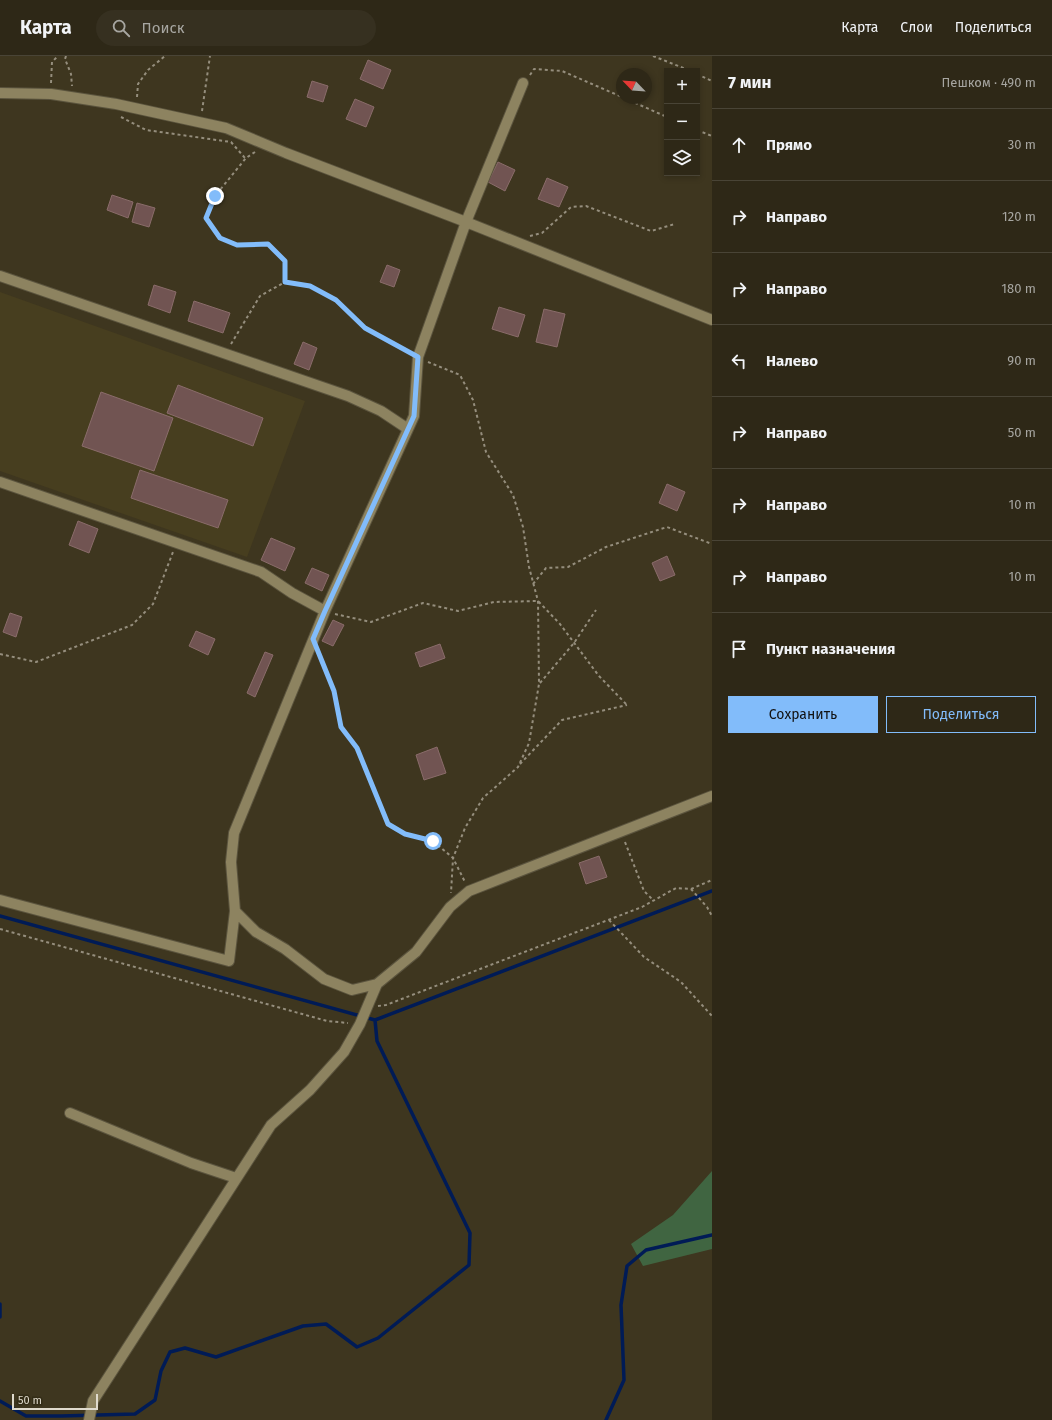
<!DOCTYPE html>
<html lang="ru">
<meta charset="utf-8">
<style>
:root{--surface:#2e2817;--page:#363020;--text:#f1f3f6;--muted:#a7a6a1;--line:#494436;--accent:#82bcfa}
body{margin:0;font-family:"Fira Sans",sans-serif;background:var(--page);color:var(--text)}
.controls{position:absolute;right:12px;top:12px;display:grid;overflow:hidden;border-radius:0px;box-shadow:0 2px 6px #0003}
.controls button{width:36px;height:36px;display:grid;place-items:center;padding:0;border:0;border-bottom:1px solid var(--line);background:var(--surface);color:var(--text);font:20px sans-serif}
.compass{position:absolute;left:616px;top:12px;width:36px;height:36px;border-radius:50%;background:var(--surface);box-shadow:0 2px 6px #0003;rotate:295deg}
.scale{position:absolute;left:12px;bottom:10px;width:86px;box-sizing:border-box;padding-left:4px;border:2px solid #dfdacd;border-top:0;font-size:11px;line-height:14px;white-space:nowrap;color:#dfdacd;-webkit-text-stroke:3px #332c16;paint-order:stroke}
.stop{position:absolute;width:12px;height:12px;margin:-9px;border:3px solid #82bcfa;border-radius:50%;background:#fff}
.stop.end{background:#82bcfa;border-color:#fff;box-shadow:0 1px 4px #0008}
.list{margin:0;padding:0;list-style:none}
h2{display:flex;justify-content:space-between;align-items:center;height:52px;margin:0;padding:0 16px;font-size:17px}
h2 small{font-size:13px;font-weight:400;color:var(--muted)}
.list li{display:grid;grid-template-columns:26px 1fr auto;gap:12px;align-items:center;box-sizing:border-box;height:72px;padding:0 16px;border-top:1px solid var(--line)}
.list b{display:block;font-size:15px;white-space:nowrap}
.list em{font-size:13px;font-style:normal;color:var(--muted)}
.actions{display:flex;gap:8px;padding:12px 16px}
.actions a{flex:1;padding:9px 0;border:1px solid var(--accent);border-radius:0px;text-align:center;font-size:14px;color:var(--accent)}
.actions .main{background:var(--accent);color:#111}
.icon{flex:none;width:22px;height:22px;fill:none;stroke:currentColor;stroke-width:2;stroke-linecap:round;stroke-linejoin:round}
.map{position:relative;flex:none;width:712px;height:1364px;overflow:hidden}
header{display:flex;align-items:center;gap:24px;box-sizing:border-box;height:56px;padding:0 20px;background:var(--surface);border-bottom:1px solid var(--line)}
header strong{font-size:19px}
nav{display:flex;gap:22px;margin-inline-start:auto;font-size:14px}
.search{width:280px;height:36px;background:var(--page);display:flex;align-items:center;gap:10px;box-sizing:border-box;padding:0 14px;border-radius:22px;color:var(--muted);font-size:15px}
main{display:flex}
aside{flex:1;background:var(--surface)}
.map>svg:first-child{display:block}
.built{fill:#473e1f}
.green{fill:#406541}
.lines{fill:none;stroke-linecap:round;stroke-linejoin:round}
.stream{stroke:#001b56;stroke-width:3.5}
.building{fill:#715452;stroke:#8a6c6a}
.minor-casing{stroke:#5b543e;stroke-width:12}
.path{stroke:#958e7d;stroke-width:2;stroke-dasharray:3 3;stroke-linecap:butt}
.minor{stroke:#8d8360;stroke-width:10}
.route{stroke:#82bcfa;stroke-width:5}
</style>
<header>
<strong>Карта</strong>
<div class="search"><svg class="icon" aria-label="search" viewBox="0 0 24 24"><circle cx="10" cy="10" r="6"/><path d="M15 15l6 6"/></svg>Поиск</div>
<nav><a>Карта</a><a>Слои</a><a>Поделиться</a></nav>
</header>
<main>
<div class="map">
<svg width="712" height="1364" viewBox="0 0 712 1364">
<rect width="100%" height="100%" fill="#3e361f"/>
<!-- built -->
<path class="built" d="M0,236l305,109 -58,156 -247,-86z"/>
<!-- green -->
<path class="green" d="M712,1115v78l-69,17 -12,-22 42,-29z"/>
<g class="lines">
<!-- stream -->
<path class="stream" d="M0,860l375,104 337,-129
M0,1248v13
M0,1345l26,15h35l74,-2 20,-14 6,-29 9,-19 15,-4 31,9 87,-31 23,-2 31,23 21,-9 91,-73 1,-32 -93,-192 -2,-21
M606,1364l18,-40 -3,-75 6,-39 19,-16 66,-15"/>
</g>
<!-- building -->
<path class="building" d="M368,4l23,10 -8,19 -23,-10z
M312,25l16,5 -5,16 -16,-5z
M355,43l19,8 -8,20 -20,-8z
M498,106l17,8 -10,21 -17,-9z
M547,122l21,9 -9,20 -21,-8z
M112,139l21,7 -5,16 -21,-8z
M137,147l18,5 -6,19 -17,-5z
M387,209l13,5 -6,17 -14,-5z
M154,229l22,7 -6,21 -22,-8z
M194,245l36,12 -7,20 -35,-12z
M499,251l26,8 -7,22 -26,-8z
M544,253l21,5 -8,33 -21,-5z
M303,286l14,6 -8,22 -15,-6z
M178,329l85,33 -10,28 -86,-33z
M101,336l72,26 -19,53 -72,-25z
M140,414l88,30 -10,28 -87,-30z
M667,428l18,8 -8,19 -18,-8z
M78,465l20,8 -9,24 -20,-8z
M271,482l24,10 -10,23 -24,-11z
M667,500l8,19 -15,6 -8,-18z
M312,512l17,7 -7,16 -17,-8z
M10,557l12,4 -6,20 -13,-5z
M333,564l11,5 -11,21 -11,-5z
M196,575l19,8 -7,16 -19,-9z
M440,588l5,14 -25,9 -5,-14z
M265,596l8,3 -18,42 -8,-4z
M437,691l9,26 -22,7 -8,-25z
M599,800l8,21 -21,7 -7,-21z"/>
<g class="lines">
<defs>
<path id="minor" d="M0,37l51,1 65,10 110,24 60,25 180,69 246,98
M0,220l348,120 33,15 27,18
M0,426l261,90 31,21 33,18
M0,844l229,61 6,-50 -4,-49 3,-29 91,-222 89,-195 4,-59 48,-135 57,-139
M235,855l21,21 29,17 39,30 28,11 25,-6 39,-32 34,-45 19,-16 243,-95
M70,1057l121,50 45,15
M89,1364l4,-19 178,-276 39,-35 34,-38 16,-28 17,-40"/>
</defs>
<!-- minor casing -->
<use href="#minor" class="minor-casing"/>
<!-- path -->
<path class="path" d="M66,0l-1,3 6,15 1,12
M653,0l38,15
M697,18l15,7
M530,19l4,-6 28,2 60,26
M51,27l1,-21 6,-6
M137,41l1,-13 10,-14 17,-14
M624,42l43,19
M202,55l8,-55
M121,61l25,13 85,12 14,16
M697,74l15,6
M255,96l-9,6 -31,38 -9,23 14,19 17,7 31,-1 17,17v21
M530,180l12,-3 29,-26 15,-1 65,25 24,-7
M231,288l29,-48 25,-14 25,4 26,14 29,28 43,24
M428,306l32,13 13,25 13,52 27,43 10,32 6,40 9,34 1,83 -10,59 -11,24 -35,31 -18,30 -12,30 -2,35
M533,528l13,-16 22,-1 38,-20 61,-20 45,17
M335,558l36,8 52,-19 35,8 36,-9 44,-1 22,23 39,52 28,29
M0,598l36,8 96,-37 21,-21 20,-52
M319,598l15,37 7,36 16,21 31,76 17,10 28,7 20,17 12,24
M540,627l34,-40 22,-33
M520,708l42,-44 65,-15
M625,786l19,49 10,10
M691,833l21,-9
M609,864l35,37 37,25 31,34
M0,873l327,92 21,2
M378,950l8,-1 256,-98 34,-19 15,1 16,18 5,9"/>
<!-- minor -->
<use href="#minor" class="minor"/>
</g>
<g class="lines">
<!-- route -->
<path class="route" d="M215,140l-9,22 14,20 17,7 31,-1 17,17v21l25,4 26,14 29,28 53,29 -4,59 -89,195 -12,28 21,52 7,36 16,21 31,76 17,10 28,7"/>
</g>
</svg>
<div class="controls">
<button>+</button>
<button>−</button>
<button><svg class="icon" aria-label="layers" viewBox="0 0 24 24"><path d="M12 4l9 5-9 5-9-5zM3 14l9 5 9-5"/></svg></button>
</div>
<svg class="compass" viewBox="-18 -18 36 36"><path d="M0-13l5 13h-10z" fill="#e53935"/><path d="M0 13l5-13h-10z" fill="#a7a6a1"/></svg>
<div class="scale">50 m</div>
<div class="stop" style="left:433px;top:785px"></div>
<div class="stop end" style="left:215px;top:140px"></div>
</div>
<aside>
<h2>7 мин<small>Пешком · 490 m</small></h2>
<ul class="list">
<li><svg class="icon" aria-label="ahead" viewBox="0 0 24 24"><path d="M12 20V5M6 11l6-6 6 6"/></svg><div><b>Прямо</b></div><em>30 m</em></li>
<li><svg class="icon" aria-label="right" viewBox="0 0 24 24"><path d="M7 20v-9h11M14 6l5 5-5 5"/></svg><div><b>Направо</b></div><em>120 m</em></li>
<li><svg class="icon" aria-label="right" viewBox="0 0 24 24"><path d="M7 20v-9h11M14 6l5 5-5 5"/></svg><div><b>Направо</b></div><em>180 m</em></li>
<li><svg class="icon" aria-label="left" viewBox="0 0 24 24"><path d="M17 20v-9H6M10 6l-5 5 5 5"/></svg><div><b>Налево</b></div><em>90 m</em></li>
<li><svg class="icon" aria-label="right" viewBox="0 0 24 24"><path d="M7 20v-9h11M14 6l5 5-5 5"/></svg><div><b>Направо</b></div><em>50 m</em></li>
<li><svg class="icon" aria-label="right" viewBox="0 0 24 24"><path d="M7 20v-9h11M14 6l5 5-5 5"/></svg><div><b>Направо</b></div><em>10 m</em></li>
<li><svg class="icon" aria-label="right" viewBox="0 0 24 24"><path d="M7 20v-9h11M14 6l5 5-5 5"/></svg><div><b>Направо</b></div><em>10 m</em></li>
<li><svg class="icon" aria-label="arrive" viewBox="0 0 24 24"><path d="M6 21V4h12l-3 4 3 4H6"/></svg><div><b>Пункт назначения</b></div></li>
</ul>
<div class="actions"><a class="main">Сохранить</a><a>Поделиться</a></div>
</aside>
</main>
